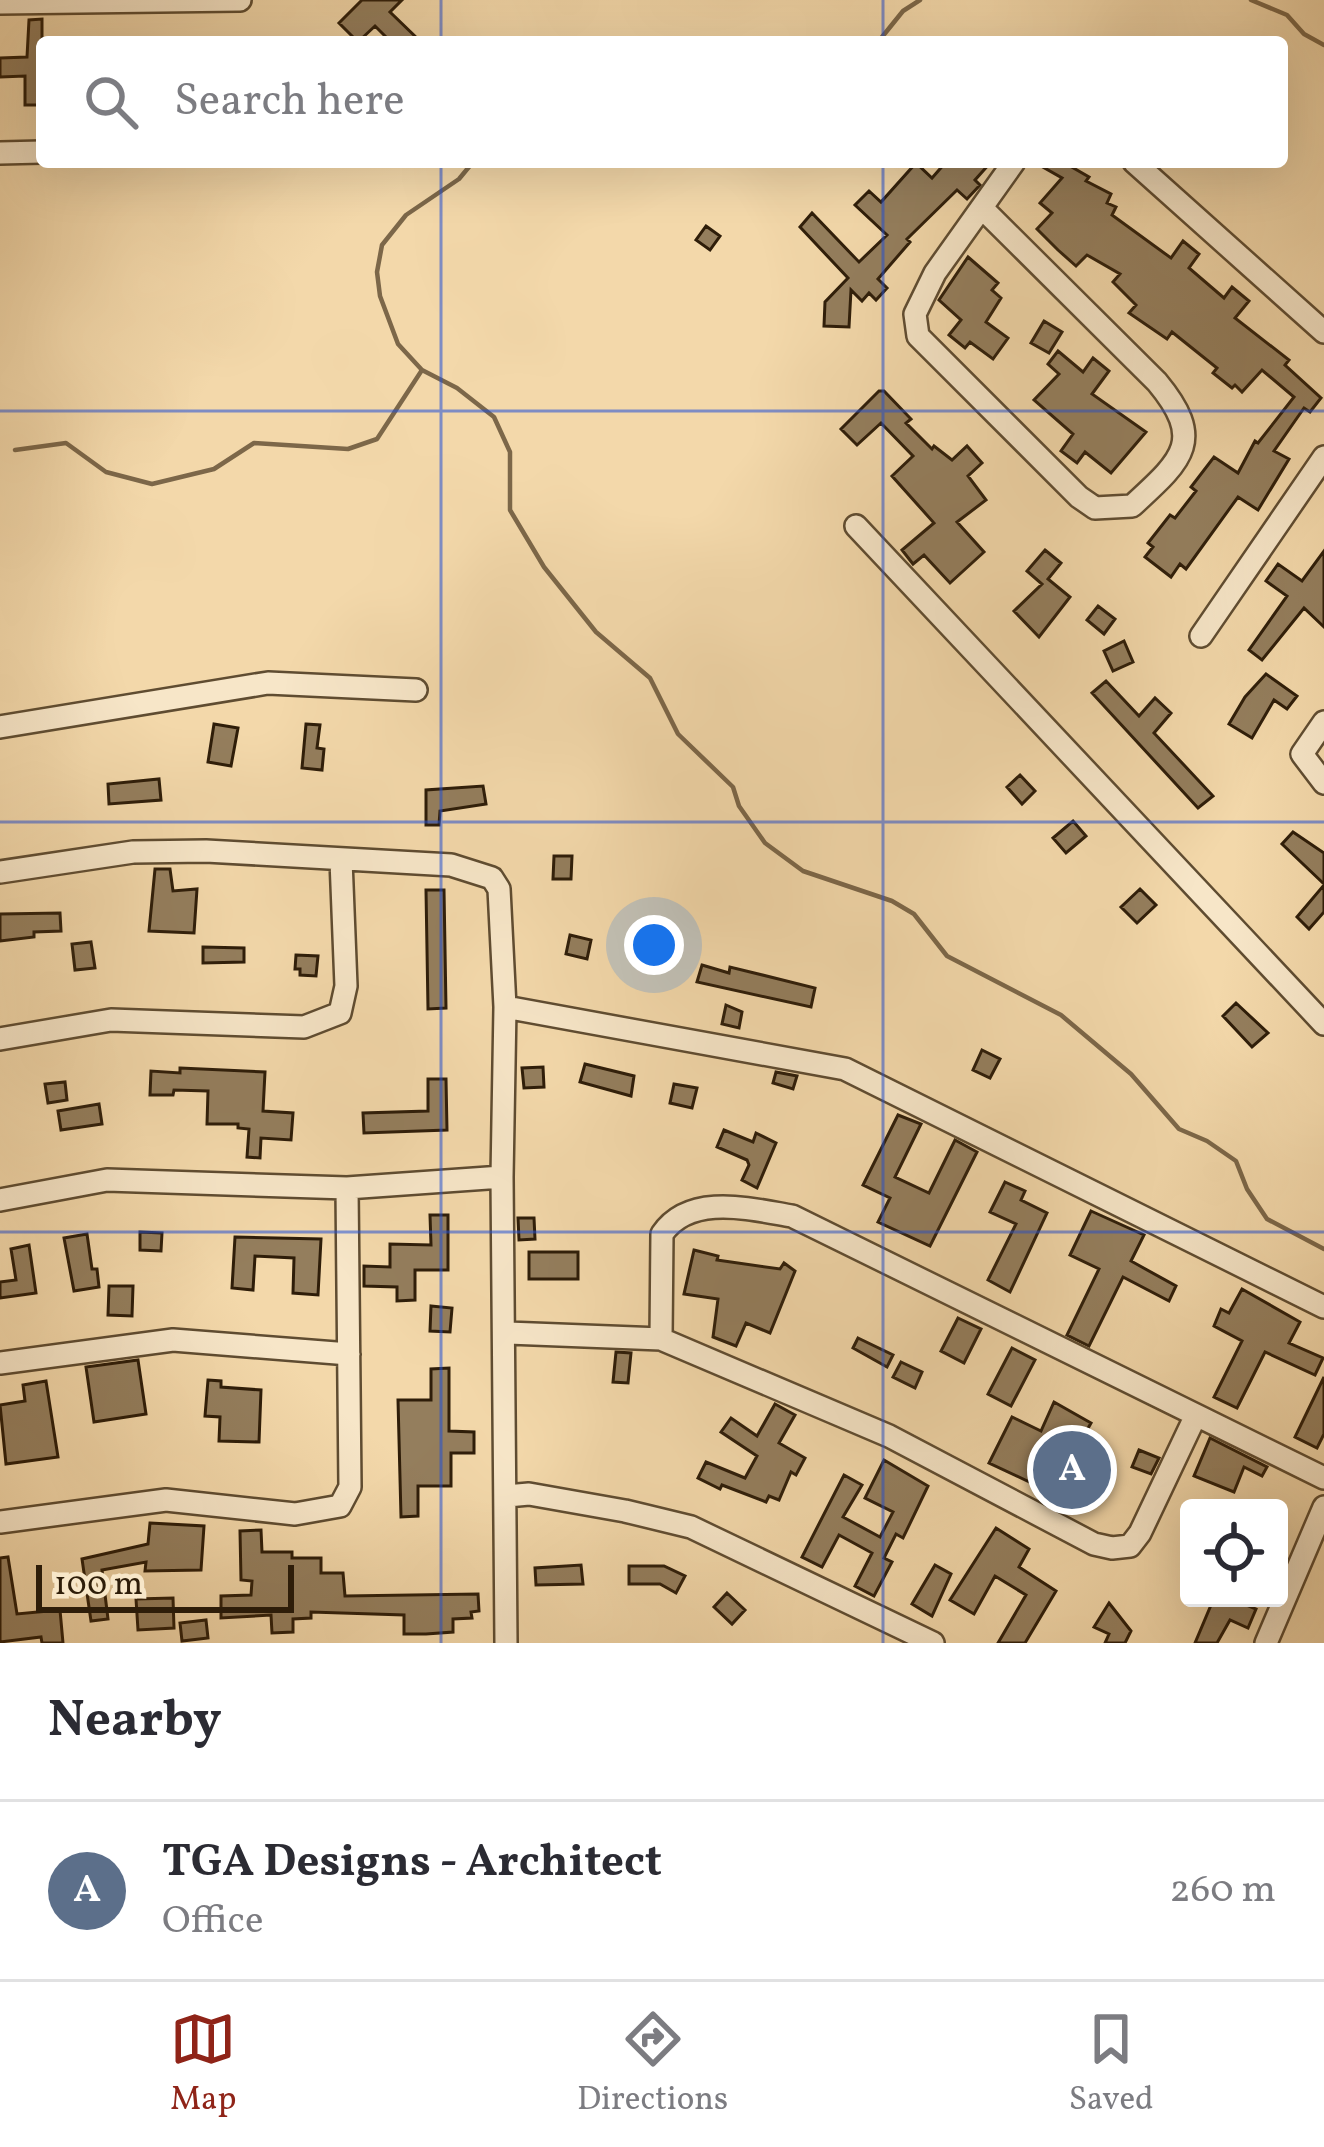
<!DOCTYPE html>
<style>
:root{--surface:#fff;--page:#f2f2f3;--text:#2b2b33;--muted:#7c7c81;--line:#e1e1e2;--accent:#8f2418}
body{margin:0;font-family:Vollkorn,serif;background:var(--page);color:var(--text)}
.controls{position:absolute;right:36px;bottom:36px;display:grid;overflow:hidden;border-radius:12px;box-shadow:0 12px 48px #0002}
.controls button{width:108px;height:108px;display:grid;place-items:center;padding:0;border:0;border-bottom:3px solid var(--line);background:var(--surface);color:var(--text);font:60px sans-serif}
.scale{position:absolute;left:36px;bottom:30px;width:258px;box-sizing:border-box;padding-left:12px;border:6px solid #2e1d09;border-top:0;font-size:33px;line-height:42px;white-space:nowrap;color:#2e1d09;-webkit-text-stroke:9px #f7e6c8;paint-order:stroke}
.you{position:absolute;left:654px;top:945px;width:42px;height:42px;margin:-30px;border:9px solid #fff;border-radius:50%;background:#1a73e8;box-shadow:0 0 0 18px #1a73e833}
.badge{display:grid;place-items:center;width:78px;height:78px;border-radius:50%;background:var(--accent);color:#fff;font-size:39px;font-weight:700}
.pin{position:absolute;translate:-50% -50%;border:6px solid #fff;box-shadow:0 3px 12px #0006}
.list{margin:0;padding:0;list-style:none}
h2{display:flex;justify-content:space-between;align-items:center;height:156px;margin:0;padding:0 48px;font-size:51px}
h2 small{font-size:39px;font-weight:400;color:var(--muted)}
.list li{display:grid;grid-template-columns:78px 1fr auto;gap:36px;align-items:center;box-sizing:border-box;height:180px;padding:0 48px;border-top:3px solid var(--line)}
.list b{display:block;font-size:45px;white-space:nowrap}
.list p{margin:0;font-size:39px;white-space:nowrap;color:var(--muted)}
.list em{font-size:39px;font-style:normal;color:var(--muted)}
.icon{flex:none;width:66px;height:66px;fill:none;stroke:currentColor;stroke-width:2;stroke-linecap:round;stroke-linejoin:round}
.map{position:relative;flex:none;width:1324px;height:1643px;overflow:hidden}
.search{position:absolute;background:var(--surface);box-shadow:0 12px 48px #0002;left:36px;right:36px;top:36px;height:132px;display:flex;align-items:center;gap:30px;box-sizing:border-box;padding:0 42px;border-radius:12px;color:var(--muted);font-size:45px}
.sheet{height:336px;background:var(--surface)}
nav{display:flex;justify-content:space-around;align-items:center;box-sizing:border-box;height:168px;border-top:3px solid var(--line);background:var(--surface);font-size:33px;color:var(--muted)}
nav a{display:grid;justify-items:center;gap:6px}
nav .on{color:var(--accent)}
.map>svg:first-child{display:block}
.lines{fill:none;stroke-linecap:round;stroke-linejoin:round}
.stream{stroke:#7c6749;stroke-width:4.5}
.building{fill:#947e5d;stroke:#2e1d09;stroke-width:3}
.minor-casing{stroke:#5f4c31;stroke-width:26}
.minor{stroke:#f7e6c8;stroke-width:21}
.grid{fill:none;stroke:#1d4ed8;stroke-width:3;stroke-opacity:0.55}
</style>
<div class="map">
<svg width="1324" height="1643" viewBox="0 0 1324 1643">
<rect width="100%" height="100%" fill="#f3d8aa"/>
<filter id="stains"><feTurbulence type="fractalNoise" baseFrequency=".00167" numOctaves="4"/><feColorMatrix values="0 0 0 0 .2 0 0 0 0 .09 0 0 0 0 .02 0 0 0 .5 -.17"/></filter>
<radialGradient id="worn" r=".72"><stop offset=".6" stop-color="#630" stop-opacity="0"/><stop offset="1" stop-color="#630" stop-opacity=".3"/></radialGradient>
<g class="lines">
<!-- stream -->
<path class="stream" d="M1251,0l36,15 17,19 20,11
M878,42l25,-31 17,-11
M473,162l-14,17 -53,36 -24,30 -5,27 3,24 18,48 24,26 35,18 37,29 16,35v58l34,57 52,65 54,46 28,56 55,53 6,19 26,37 38,28 89,30 22,13 33,42 114,59 70,59 48,55 28,12 29,20 11,28 20,30 57,30
M15,450l51,-7 40,29 46,12 62,-15 40,-26 94,6 29,-10 45,-69"/>
</g>
<!-- building -->
<path class="building" d="M362,0h40l-12,12 31,30h-30l-16,-16 -17,16 -19,-19z
M42,19v86h-17v-29l-25,1v-19l27,-1 2,-37z
M946,162h45l-16,18 5,5 -13,14 -10,-9 -50,49 3,3 -32,37 9,9 -11,12 -7,-7 -7,8 -11,-11 -2,37 -25,-1 1,-24 23,-24 -48,-51 12,-14 47,49 28,-27 -32,-30 14,-14 12,11 35,-39 16,15z
M1034,162h29l26,15 -3,4 25,13 -4,9 9,4 -4,8 59,43 12,-17 16,13 -10,14 35,30 8,-11 17,14 -14,17 54,42 -4,5 36,33 -11,14 -6,-4 -30,43 15,8 -31,51 -20,-13 -52,72 -6,-5 -9,13 -26,-20 8,-10 -5,-4 22,-28 5,3 21,-27 -5,-4 23,-30 24,16 17,-32 3,2 36,-46 -32,-27 -20,22 -7,-7 -3,3 -19,-15 4,-5 -45,-36 -5,7 -38,-26 7,-8 -23,-23 7,-8 -33,-19 -11,11 -18,-16 -21,-21 15,-16 -12,-10 22,-25z
M706,226l14,10 -10,14 -14,-10z
M968,257l30,26 -6,7 9,8 -15,24 22,16 -15,21 -23,-17 -5,6 -16,-13 12,-15 -22,-20z
M1044,321l18,11 -13,21 -18,-10z
M1058,351l25,21 10,-14 16,13 -17,23 54,38 -35,41 -26,-21 -8,11 -16,-12 12,-17 -39,-34 25,-26 -11,-10z
M879,391h5l27,28 -5,4 26,26 2,-3 18,14 15,-14 15,17 -14,13 18,24 -29,22 27,30 -34,31 -26,-28 -11,9 -11,-14 32,-27 -42,-47 21,-20 -32,-33 -24,22 -16,-16z
M1045,550l16,13 -13,16 22,18 -31,40 -25,-26 28,-27 -15,-13z
M1324,551v76l-20,-19 -42,52 -13,-10 38,-54 -21,-15 12,-17 24,17z
M1098,606l17,13 -11,15 -17,-14z
M1124,641l9,21 -20,9 -9,-20z
M1266,674l31,22 -10,13 -13,-9 -22,38 -23,-14 16,-27z
M1106,681l33,35 16,-18 16,15 -17,20 59,63 -15,12 -106,-115z
M214,724l24,4 -7,38 -23,-4z
M306,724l14,1 -3,23 7,1 -2,21 -20,-2z
M1020,775l15,16 -13,13 -15,-17z
M159,779l2,21 -52,4 -1,-20z
M483,786l3,18 -46,7 -1,14h-13v-35z
M1073,821l13,15 -20,17 -13,-15z
M1293,832l31,21v31l-42,-40z
M554,856h18l-1,23h-18z
M155,869h15l3,22 24,-2 -3,44 -45,-2z
M1324,885v27l-15,17 -12,-12z
M1140,889l16,16 -19,18 -16,-16z
M426,890h18l2,118 -18,1z
M60,913l1,18 -27,1v5l-34,4v-27z
M570,935l21,5 -4,19 -21,-5z
M91,942l4,26 -20,2 -3,-26z
M203,947l41,1v14l-41,1z
M296,955l22,1 -2,20 -16,-1v-6h-5z
M702,965l27,8 1,-6 85,21 -4,19 -114,-25z
M1236,1003l32,30 -16,14 -29,-31z
M726,1005l16,7 -3,16 -17,-4z
M982,1050l18,9 -10,19 -17,-8z
M585,1064l49,12 -3,20 -51,-14z
M543,1067l1,20 -20,1 -2,-20z
M180,1068l85,4 -2,39 30,2 -2,27 -30,-2 -1,20 -13,-1 2,-28 -11,-1v-4h-31l1,-33 -34,-1 -1,5h-23l1,-24 29,2z
M776,1072l21,4 -4,13 -20,-6z
M428,1079h18l1,51 -83,3 -1,-20 65,-2z
M65,1082l2,18 -19,3 -3,-19z
M674,1084l23,4 -5,20 -22,-5z
M99,1104l3,20 -41,6 -3,-19z
M898,1115l23,9 -26,53 34,16 26,-53 22,12 -47,94 -52,-24 12,-24 -27,-13z
M724,1130l29,12 3,-9 20,10 -19,45 -15,-8 7,-15 -2,-5 -30,-13z
M1005,1182l20,9 -4,9 26,13 -37,79 -22,-12 28,-56 -26,-12z
M1091,1211l53,24 -13,26 45,25 -7,15 -46,-24 -34,69 -22,-11 32,-66 -29,-14z
M430,1215h18v55h-33v30l-18,1v-14l-33,-1v-20l26,1v-23l41,1z
M518,1218h16l1,21 -16,1z
M140,1232l22,1 -1,18 -21,-1z
M87,1234l5,35h5l2,18 -25,4 -10,-53z
M235,1237l86,2 -3,56 -25,-2 1,-35 -39,-2 -2,34 -21,-2z
M29,1245l7,48 -36,5v-16l16,-2 -5,-31z
M694,1250l24,6 -1,4 63,9 4,-6 11,8 -25,62 -24,-10 -10,23 -23,-9 5,-38 -34,-5z
M529,1252h49v27h-49z
M109,1286h24l-1,30 -24,-1z
M1242,1289l58,33 -11,21 34,15 -8,17 -50,-23 -28,56 -23,-11 28,-56 -28,-15 7,-17 8,4z
M431,1306l21,2 -2,24 -20,-1z
M958,1318l23,11 -17,34 -23,-12z
M858,1338l35,17 -6,12 -34,-19z
M1012,1348l23,12 -24,46 -23,-12z
M616,1352l15,1 -3,30 -15,-1z
M138,1360l8,54 -52,8 -8,-55z
M901,1362l21,10 -7,16 -22,-11z
M449,1368v63l25,1v21h-23v33h-33v30l-17,1 -3,-117h33v-31z
M1324,1377v57l-7,14 -22,-11z
M208,1380l13,1v6l40,3 -2,52 -40,-1 1,-24 -15,-1z
M46,1381l12,76 -52,7 -6,-59 25,-4 -2,-16z
M1054,1402l37,21 -17,30 17,9 -8,18 -31,-18 -12,25 -51,-24 23,-46 29,14z
M775,1404l20,11 -16,28 26,15 -9,17 -5,-3 -12,28 -10,-4 -3,6 -44,-17 -2,4 -22,-11 8,-16 39,16 12,-22 -36,-24 10,-14 26,18z
M1210,1438l57,29 -5,9 -18,-9 -10,25 -40,-16z
M1139,1450l20,8 -8,16 -19,-7z
M884,1460l44,26 -25,52 -7,-4 -12,24 8,4 -18,34 -19,-10 17,-33 -33,-18 -17,32 -20,-10 42,-82 18,10 -19,32 37,20 13,-25 -28,-14z
M150,1523l54,3 -3,44 -56,1 1,-9 -44,8 6,49 -17,2 -9,-62 66,-15z
M996,1528l33,21 -10,18 37,24 -31,52h-27l28,-48 -31,-19 -21,38 -24,-14z
M261,1530l1,22h30v6h29v15h22l2,23 133,-2 1,17 -8,1 1,6 -19,1v13l-27,2h-22v-19l-93,-3v6l-18,1v13l-21,1 -1,-18 -50,3v-22l30,-1 1,-14 -11,-1 -1,-49z
M8,1557l9,57 43,-4 3,33h-21l-1,-6 -41,5v-84z
M581,1565l2,19 -47,1 -1,-17z
M935,1565l16,9 -19,42 -20,-12z
M629,1566h35l21,10 -9,17 -16,-9h-31z
M727,1593l18,17 -13,14 -18,-17z
M173,1598l1,30 -36,2 -2,-31z
M1214,1598h16l26,11 -8,19 -18,-8 -13,23h-22z
M1109,1603l22,28 -6,12h-20l4,-9 -15,-7z
M206,1620l2,18 -26,3 -2,-18z"/>
<g class="lines">
<defs>
<path id="minor" d="M0,3l240,-3
M0,153l42,-1
M1134,162l190,170
M983,209l174,173c49,59 25,78 -25,124l-37,2 -16,-11 -161,-161 -3,-22 20,-41 79,-111
M856,526l468,498
M1201,636l123,-179
M1324,722l-22,32 22,29
M0,727l268,-44 148,7
M0,872l133,-20 73,-1 245,14 41,13 7,11 6,118 -3,170 4,466
M505,1007l340,62 479,238
M0,1039l111,-19 193,7 36,-14 6,-27 -5,-126
M0,1200l107,-20 240,8
M505,1333l156,6 228,97 205,108 18,4 18,-2 10,-13 56,-118
M661,1339l1,-105c28,-41 88,-25 130,-18l532,262
M0,1363l173,-23 176,14
M507,1496l22,-2 96,17 66,16 242,116
M0,1522l166,-22 129,14 45,-8 10,-19 -3,-299 155,-11
M1266,1643l58,-136"/>
</defs>
<!-- minor casing -->
<use href="#minor" class="minor-casing"/>
<!-- minor -->
<use href="#minor" class="minor"/>
</g>
<!-- grid -->
<path class="grid" d="M441,0v42M883,0v42M441,162v1481M883,162v1481M0,411h1324M0,822h1324M0,1232h1324"/>
<rect width="100%" height="100%" filter="url(#stains)"/>
<rect width="100%" height="100%" fill="url(#worn)"/>
</svg>
<div class="controls">
<button><svg class="icon" aria-label="locate" viewBox="0 0 24 24"><circle cx="12" cy="12" r="6"/><path d="M12 2v4M12 18v4M2 12h4M18 12h4"/></svg></button>
</div>
<div class="scale">100 m</div>
<div class="you"></div>
<div class="pin badge" style="left:1072px;top:1470px;background:#5c6f8a">A</div>
<div class="search"><svg class="icon" aria-label="search" viewBox="0 0 24 24"><circle cx="10" cy="10" r="6"/><path d="M15 15l6 6"/></svg>Search here</div>
</div>
<section class="sheet">
<h2>Nearby<small></small></h2>
<ul class="list">
<li><span class="badge" style="background:#5c6f8a">A</span><div><b>TGA Designs - Architect</b><p>Office</p></div><em>260 m</em></li>
</ul>
</section>
<nav>
<a class="on"><svg class="icon" aria-label="map" viewBox="0 0 24 24"><path d="M3 6l6-2 6 2 6-2v14l-6 2-6-2-6 2zM9 4v14M15 6v14"/></svg>Map</a>
<a><svg class="icon" aria-label="directions" viewBox="0 0 24 24"><path d="M12 3l9 9-9 9-9-9zM9 14v-3h6M13 9l2 2-2 2"/></svg>Directions</a>
<a><svg class="icon" aria-label="saved" viewBox="0 0 24 24"><path d="M7 4h10v16l-5-4-5 4z"/></svg>Saved</a>
</nav>
